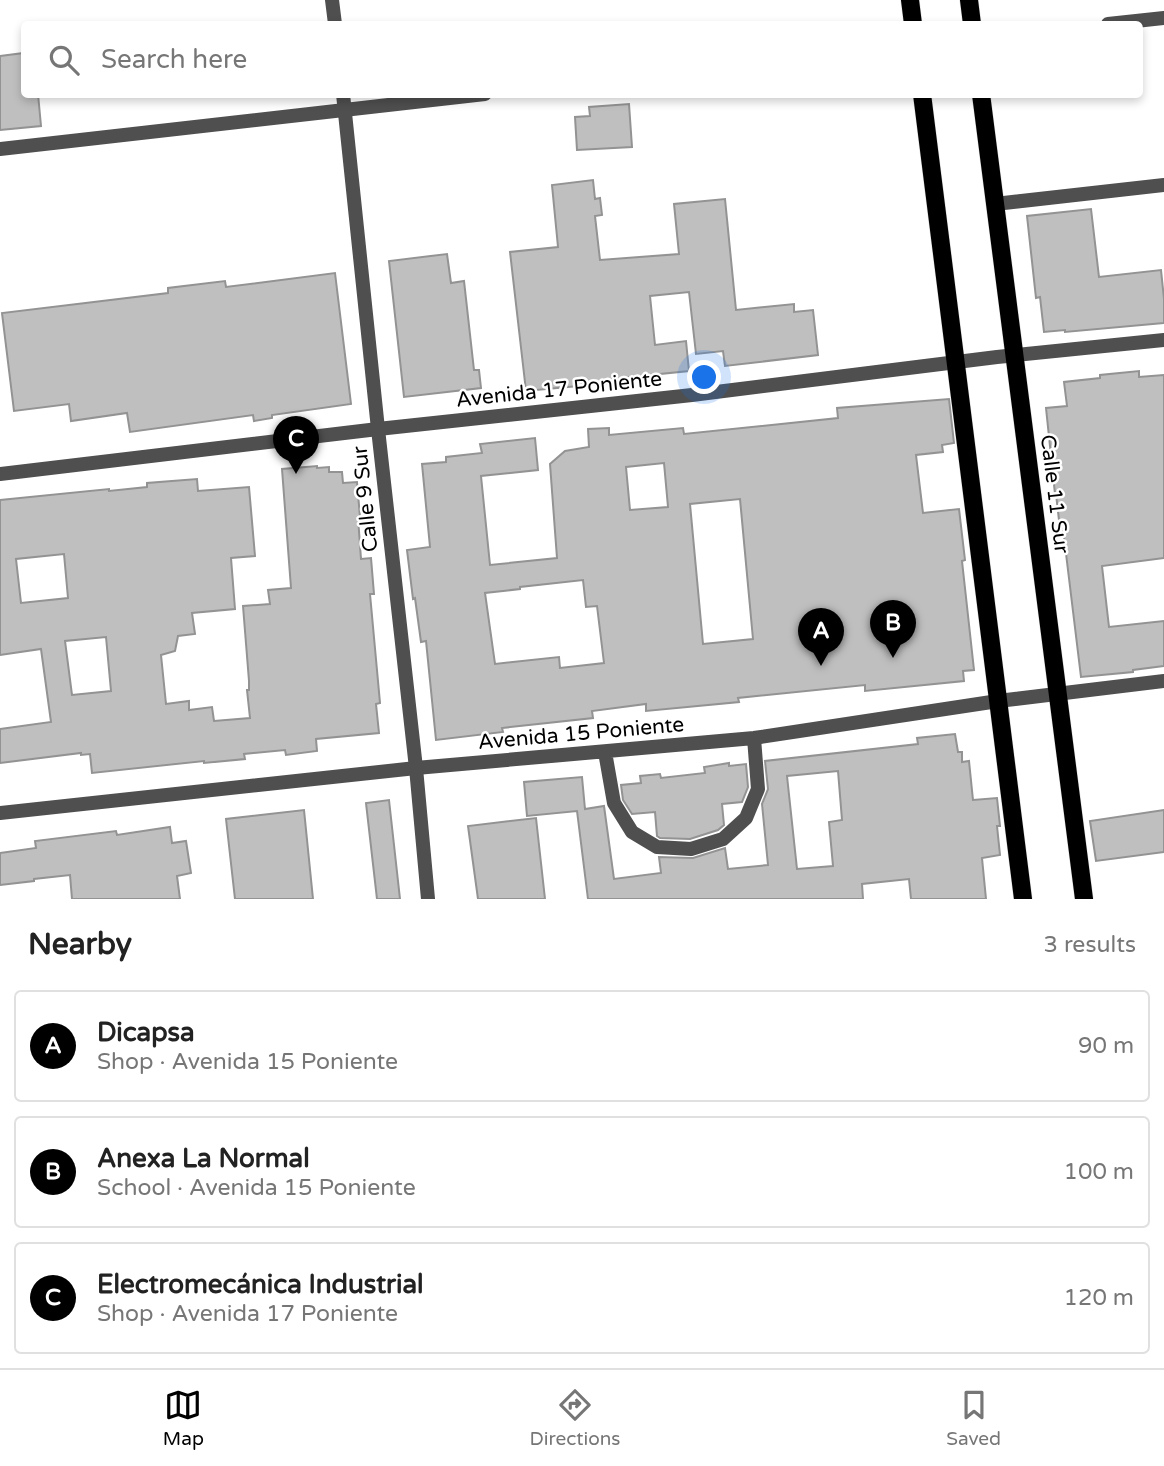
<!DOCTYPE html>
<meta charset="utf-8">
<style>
:root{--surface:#fff;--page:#f2f2f2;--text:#222;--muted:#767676;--line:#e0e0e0;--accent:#000}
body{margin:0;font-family:"Varela Round",sans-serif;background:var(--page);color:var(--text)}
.you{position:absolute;left:705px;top:378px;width:24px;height:24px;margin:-18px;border:5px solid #fff;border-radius:50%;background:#1a73e8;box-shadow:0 0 0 10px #1a73e833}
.badge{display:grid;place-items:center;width:46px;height:46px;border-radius:50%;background:var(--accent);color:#fff;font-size:23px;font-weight:700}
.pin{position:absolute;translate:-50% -58px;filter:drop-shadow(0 2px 4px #0008)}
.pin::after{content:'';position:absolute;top:37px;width:24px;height:21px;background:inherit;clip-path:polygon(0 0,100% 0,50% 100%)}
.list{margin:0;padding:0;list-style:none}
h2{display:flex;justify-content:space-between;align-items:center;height:91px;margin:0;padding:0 28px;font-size:30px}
h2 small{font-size:23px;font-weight:400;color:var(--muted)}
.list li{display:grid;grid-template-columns:46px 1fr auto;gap:21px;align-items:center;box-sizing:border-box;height:112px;margin:0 14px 14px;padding:0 14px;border:2px solid var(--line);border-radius:7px}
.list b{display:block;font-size:26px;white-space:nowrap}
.list p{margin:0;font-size:23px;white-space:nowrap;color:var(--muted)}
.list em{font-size:23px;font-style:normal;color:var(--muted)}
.icon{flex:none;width:38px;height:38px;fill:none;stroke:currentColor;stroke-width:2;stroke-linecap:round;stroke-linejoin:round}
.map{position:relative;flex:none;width:1164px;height:899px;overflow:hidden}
.search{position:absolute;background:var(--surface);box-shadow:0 4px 10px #0003;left:21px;right:21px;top:21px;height:77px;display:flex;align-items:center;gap:18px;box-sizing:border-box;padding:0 24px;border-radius:7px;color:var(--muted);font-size:26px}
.sheet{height:469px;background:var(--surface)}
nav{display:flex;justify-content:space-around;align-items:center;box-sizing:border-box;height:98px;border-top:2px solid var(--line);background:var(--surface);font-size:19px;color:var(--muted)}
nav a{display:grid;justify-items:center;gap:4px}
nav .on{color:var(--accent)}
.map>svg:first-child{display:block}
.building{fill:#bfbfbf;stroke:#939393;stroke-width:2;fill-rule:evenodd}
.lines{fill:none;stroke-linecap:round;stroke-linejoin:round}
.primary-casing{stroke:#dbdbdb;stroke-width:19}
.minor{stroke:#4f4f4f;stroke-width:14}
.tertiary{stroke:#4f4f4f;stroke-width:14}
.primary{stroke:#000;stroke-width:18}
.labels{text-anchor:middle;stroke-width:5;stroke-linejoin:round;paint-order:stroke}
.street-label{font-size:21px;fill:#000;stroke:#fff}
</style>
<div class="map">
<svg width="1164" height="899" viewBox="0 0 1164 899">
<rect width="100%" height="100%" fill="#fff"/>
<!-- building -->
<path class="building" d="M24,53v41h14l3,32 -41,4v-74z
M629,104l3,43 -55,3 -2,-33 15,-1 -1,-9z
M593,180l2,19 5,-1 2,17 -7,1 5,44 79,-6 -5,-50 51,-5 11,111 58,-6v8l19,-2 5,45 -93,11 -2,-15 -27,3 -7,-62 -39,4 5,49 31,-4 3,30 -68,7v4l-95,9 -16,-139 48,-5 -6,-62z
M1091,209l8,68 62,-7 3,29v24l-99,9v-2l-21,2 -4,-35 -4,1 -9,-82z
M447,254l4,29 13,-2 10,89h5l2,18 -77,9 -15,-136z
M335,273l16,131 -79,11v3l-18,3 -1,-6 -123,17 -3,-19 -56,8 -2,-17 -55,7 -12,-98 166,-20v-5l57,-7 1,6z
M1139,371v6l25,-2v183l-62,8 7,61 55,-6v45l-31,4v2l-52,5 -18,-148h-3l-4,-35h-1l-9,-86 21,-2 -3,-24 36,-4v-3z
M949,399l5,44 -12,2 1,7 -27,3 7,58 36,-4 6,51 -3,1 12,109 -11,1 1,10 -99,10v-6l-127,13 1,4 -93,9v-7l-54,7 1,7 -91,10 1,4 -67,8 -10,-99 -5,1 -6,-44 -2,1 -6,-49 23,-3 -8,-83 24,-2v-5l36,-4 -2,-9 55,-6 3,32 -57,6 9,89 67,-7 -7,-94 15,-13 24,-4 -1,-18 21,-1v7l74,-7 1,6 154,-16 -1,-10zM664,463l4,44 -38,3 -4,-43zM740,499l13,140 -50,5 -13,-140zM583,580l3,27 11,-1 7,57 -44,5 -1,-11 -64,7 -10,-71 35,-4v-2z
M317,466v2l12,-1v5h13l1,11 14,-1 3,35h-2l3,42 10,-1 3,36h-4l10,109 -4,1 3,29 -63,6 1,12 -31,4 -1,-5 -41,4 1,5 -41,4v-2l-112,12 -2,-19 -9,1v-2l-81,10v-34l51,-7 -10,-73 -41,6v-155l109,-11v2l38,-4v-4l50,-4 1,12 51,-4 6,69 -24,2 4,51 -43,4 3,21 -17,2 -3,15 -14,4 5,49 23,-3v9l23,-3 2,14 36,-3 -3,-28h2v-9l-6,-75 27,-2 -2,-14 23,-2 -9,-119zM64,554l4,44 -47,5 -5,-44zM106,637l5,54 -39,4 -7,-54z
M955,734l3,18h4v10l7,-1 4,39 24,-2 3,28h-3l3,29 -18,3 4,41h-75l-2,-20 -47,5 1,15h-275l-11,-88 -50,5 -3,-34 58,-5 3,32 19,-3 10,73 47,-6 -2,-16 34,1 32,-10 3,21 40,-4 -6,-61 6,-15 -3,-28 153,-17 -1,-6zM838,771l4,49 -13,2 4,44 -36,3 -10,-93z
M729,763v3l17,-2 2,23 -6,15 -20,2 2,21 -6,5 -28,9 -30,-1 -3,-2 -2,-24 -23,2 -9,-14 -2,-15 20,-2 -1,-7 20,-2 1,4 44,-5 -1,-6z
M389,800l11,99h-23l-11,-96z
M304,810l9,89h-78l-9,-80z
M1164,810v42l-68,9 -6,-40z
M536,818l9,81h-67l-10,-73z
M170,827l2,16 14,-2 5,32 -14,3 3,23h-108l-2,-24 -36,4v2l-34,4v-32l36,-5 -1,-7 81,-10 1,4z"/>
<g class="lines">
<defs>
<path id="primary" d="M910,0l3,24
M969,0l3,24
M922,94l101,805
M981,94l103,805"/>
</defs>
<!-- primary casing -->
<use href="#primary" class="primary-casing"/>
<!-- minor -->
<path class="minor" d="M1108,24l56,-6
M0,149l485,-55
M995,204l169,-19
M0,474l378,-45 314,-34 305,-38 167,-17
M605,752l9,51 18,29 25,15 34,2 32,-10 23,-21 12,-29 -4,-51
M0,813l416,-45 338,-30 244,-37 166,-20"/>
<!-- tertiary -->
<path class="tertiary" d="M332,0l3,24
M343,94l35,335 38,339 12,131"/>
<!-- primary -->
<use href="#primary" class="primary"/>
</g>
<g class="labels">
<!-- street labels -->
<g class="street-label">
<text transform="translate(559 389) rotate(-6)" y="7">Avenida 17 Poniente</text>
<text transform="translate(1055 494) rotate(83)" y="7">Calle 11 Sur</text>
<text transform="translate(365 499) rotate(-96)" y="7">Calle 9 Sur</text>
<text transform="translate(581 733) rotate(-5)" y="7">Avenida 15 Poniente</text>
</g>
</g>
</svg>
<div class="you"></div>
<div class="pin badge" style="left:821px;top:666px">A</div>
<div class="pin badge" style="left:893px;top:658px">B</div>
<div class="pin badge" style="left:296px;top:474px">C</div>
<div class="search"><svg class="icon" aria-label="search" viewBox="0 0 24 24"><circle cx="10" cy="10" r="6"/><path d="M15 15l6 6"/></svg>Search here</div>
</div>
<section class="sheet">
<h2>Nearby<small>3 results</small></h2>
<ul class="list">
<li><span class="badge">A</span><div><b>Dicapsa</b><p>Shop · Avenida 15 Poniente</p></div><em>90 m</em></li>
<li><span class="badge">B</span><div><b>Anexa La Normal</b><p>School · Avenida 15 Poniente</p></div><em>100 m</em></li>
<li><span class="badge">C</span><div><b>Electromecánica Industrial</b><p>Shop · Avenida 17 Poniente</p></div><em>120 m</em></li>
</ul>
</section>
<nav>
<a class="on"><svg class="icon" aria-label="map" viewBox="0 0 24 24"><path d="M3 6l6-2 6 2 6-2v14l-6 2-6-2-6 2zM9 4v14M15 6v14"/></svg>Map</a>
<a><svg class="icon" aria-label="directions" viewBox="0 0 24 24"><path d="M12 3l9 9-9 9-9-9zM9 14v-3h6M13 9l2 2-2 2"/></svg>Directions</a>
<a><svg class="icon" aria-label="saved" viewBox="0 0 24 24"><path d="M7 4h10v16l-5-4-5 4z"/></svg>Saved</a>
</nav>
